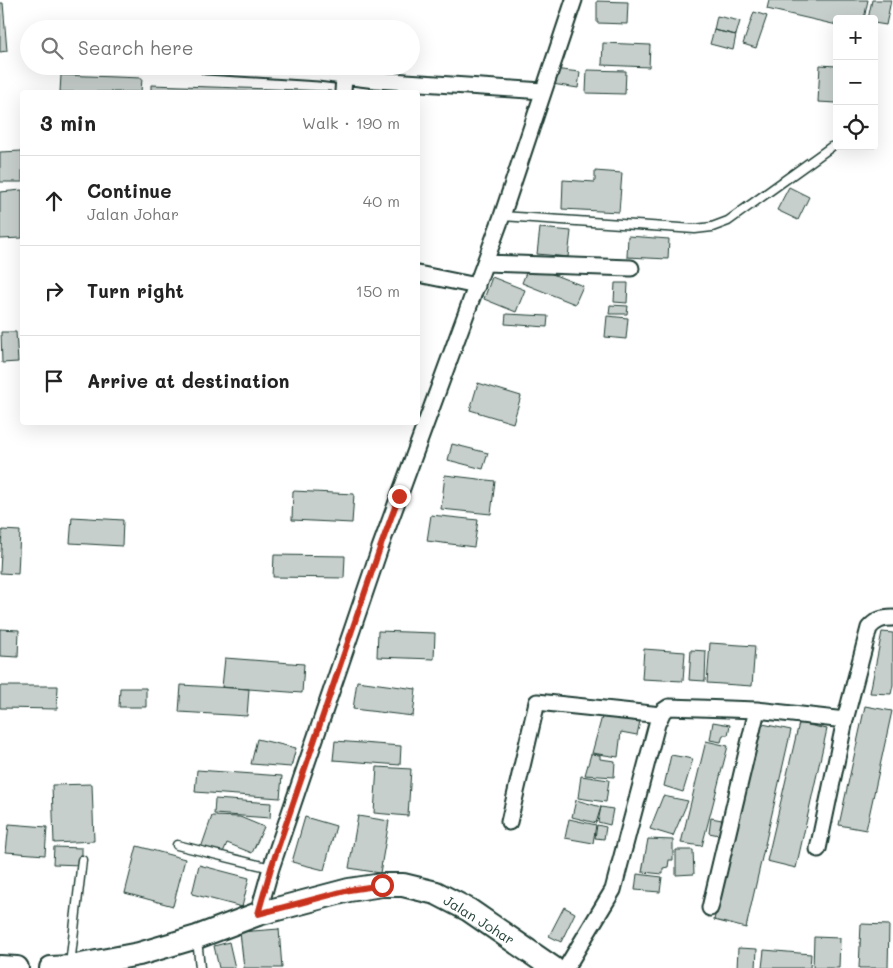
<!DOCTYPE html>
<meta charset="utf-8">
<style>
:root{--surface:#fff;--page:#f6f6f6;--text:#222;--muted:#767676;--line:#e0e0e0}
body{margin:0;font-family:Mali,sans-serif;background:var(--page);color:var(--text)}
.controls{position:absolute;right:15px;top:15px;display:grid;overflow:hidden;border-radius:5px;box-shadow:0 5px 20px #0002}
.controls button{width:45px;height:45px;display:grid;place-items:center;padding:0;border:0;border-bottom:1px solid var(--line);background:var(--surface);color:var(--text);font:25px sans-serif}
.stop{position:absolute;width:15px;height:15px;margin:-11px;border:4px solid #c8321e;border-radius:50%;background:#fff}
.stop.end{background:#c8321e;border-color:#fff;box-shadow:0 1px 5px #0008}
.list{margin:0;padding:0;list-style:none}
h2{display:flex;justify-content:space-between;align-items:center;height:65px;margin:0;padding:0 20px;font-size:21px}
h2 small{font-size:16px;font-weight:400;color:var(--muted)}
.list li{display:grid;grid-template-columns:32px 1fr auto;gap:15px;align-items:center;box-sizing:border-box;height:90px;padding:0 20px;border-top:1px solid var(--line)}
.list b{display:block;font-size:19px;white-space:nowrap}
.list p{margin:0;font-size:16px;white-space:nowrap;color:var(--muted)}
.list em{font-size:16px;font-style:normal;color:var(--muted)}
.icon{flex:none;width:28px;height:28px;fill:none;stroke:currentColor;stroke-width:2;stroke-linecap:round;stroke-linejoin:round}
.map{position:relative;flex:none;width:893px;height:968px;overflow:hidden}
.search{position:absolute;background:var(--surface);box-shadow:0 5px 20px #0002;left:20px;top:20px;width:400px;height:55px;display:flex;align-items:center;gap:12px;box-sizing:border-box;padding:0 18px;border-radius:28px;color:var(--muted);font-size:19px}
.panel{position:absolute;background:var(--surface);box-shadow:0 5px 20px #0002;left:20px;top:90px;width:400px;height:335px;border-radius:5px}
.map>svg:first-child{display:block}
.building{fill:#c7cfcc;stroke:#1f3d34}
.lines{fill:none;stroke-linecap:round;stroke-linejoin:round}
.lane-casing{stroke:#1f3d34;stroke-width:11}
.street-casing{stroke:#1f3d34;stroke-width:19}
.secondary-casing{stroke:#1f3d34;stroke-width:26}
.lane{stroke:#fff;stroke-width:8}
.street{stroke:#fff;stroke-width:15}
.secondary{stroke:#fff;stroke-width:22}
.route{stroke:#c8321e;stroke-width:6}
.labels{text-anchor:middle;stroke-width:4;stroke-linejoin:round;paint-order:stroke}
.street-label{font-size:14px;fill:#1f3d34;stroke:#fff}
</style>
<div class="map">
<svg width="893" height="968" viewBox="0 0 893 968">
<rect width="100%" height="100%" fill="#fff"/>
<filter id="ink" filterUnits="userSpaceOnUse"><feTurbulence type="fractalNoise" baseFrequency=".02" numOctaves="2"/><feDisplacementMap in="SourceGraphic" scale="10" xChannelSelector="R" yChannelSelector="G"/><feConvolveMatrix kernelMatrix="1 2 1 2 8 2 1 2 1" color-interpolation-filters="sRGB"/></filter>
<g filter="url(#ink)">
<!-- building -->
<path class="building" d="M769,0h99l-4,19h-27v6l-70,-16z
M872,0h19l-5,25 -12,-2v-4h-6z
M597,1l31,1 -1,22 -30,-1z
M0,3h3l4,48 -7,1z
M754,12l13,4 -11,32 -13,-4z
M717,16l23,5 -4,14 -22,-5z
M714,30l22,5 -3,15 -23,-6z
M603,43l47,2 -1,22 -47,-2z
M820,65l17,1v37l-19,-1z
M553,69l27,3 -2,16 -26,-4z
M587,70l39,1 -1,23 -39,-1z
M61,75l81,3 -1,14h-81z
M151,85l180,6v1h-180z
M22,151v31h-22v-30z
M595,171l27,2 -3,39 -57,-3 1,-29 32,2z
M789,187l20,10 -11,23 -21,-10z
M22,190v48l-22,1v-47z
M540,228l31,3 -3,26 -31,-3z
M628,236l41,3 -1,20 -41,-2z
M529,265l54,21 -8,18 -53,-21z
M492,277l33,13 -9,22 -32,-13z
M615,283h13l-1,20 -13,-1z
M610,305l18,1 -1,8h-18z
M506,314l42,2 -1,11 -42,-3z
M607,316l21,2 -2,21 -21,-2z
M1,332h15l2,30 -16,1z
M478,383l43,13 -8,27 -43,-13z
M452,444l36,9 -5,16 -35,-9z
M445,475l50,6 -4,33 -50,-5z
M293,491l61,3 -2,29 -60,-3z
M431,515l47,5 -4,27 -47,-6z
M72,517l51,3 -1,26 -52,-3z
M2,530l18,1 -2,43 -18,-1z
M274,555l71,1 -1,22 -71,-1z
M0,629l19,1 -1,27 -18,-1z
M378,631l57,2 -1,26 -57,-2z
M882,632l11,1v52l-2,9 -21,-1z
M710,643l45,3 -3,40 -45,-3z
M644,649l41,3 -2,29 -41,-2z
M691,650l15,1 -1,30 -16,-1z
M225,658l79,6 -2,29 -80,-6z
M357,681l59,8 -3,27 -60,-7z
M181,685l68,4 -2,27 -68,-4z
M0,686h58l-1,23 -57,-1z
M120,688h26v19h-27z
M865,706l27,5 -26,119 -27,-5z
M603,713l27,5v2l10,1 -3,14 -16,-3 -3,25 -26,-4z
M713,722l17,3 -2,10h-5l-2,7 -11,-2z
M758,723l33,7 -45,198 -32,-8z
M799,723l28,6 -31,139 -29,-7z
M257,739l39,9 -5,19 -40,-3z
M335,741l66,5 -1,19 -67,-5z
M706,741l22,5 -26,100 -21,-3z
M591,754l9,1v4l15,2 -1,16 -29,-2z
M671,755l22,4 -10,33 -19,-6z
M377,767l34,2 -3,47 -34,-3z
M197,770l85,6 -2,22 -85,-6z
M581,776l28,4 -3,22 -28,-4z
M92,784l2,57 -40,2 -2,-58z
M663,796l25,5 -15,35 -23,-7z
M215,799l56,4 -1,15 -56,-4z
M576,800l25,7 -5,16 -24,-6z
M601,807l12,2 -3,16 -12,-3z
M212,816l28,1 24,10 -12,26 -25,-10 -5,12 -21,-7z
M358,816l31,5 -9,52 -31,-5z
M305,817l31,9 -12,44 -32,-8z
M711,818l11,2 -3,15 -10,-2z
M569,819l27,6 -3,18 -28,-5z
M9,824l38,3 -2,28 -39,-3z
M597,825l9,2 -2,12 -9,-1z
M648,839l25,1v20h-4l-1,7 -5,1v6l-21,-2z
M137,846l48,13 -12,47 -48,-13z
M54,847l28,1v17l-29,-1z
M676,850h17l1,24 -18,1z
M199,865l50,13 -7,29 -50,-13z
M637,874l25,3 -2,15 -25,-2z
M564,907l11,6 -14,29 -12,-6z
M861,924l28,1 -1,43h-29z
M279,929l3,39h-38l-4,-36z
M814,937l26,1 -1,30h-26z
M229,942l6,26h-16l-5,-22z
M738,948l19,1 -1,19h-19z
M764,950l47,4 -1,14h-48z"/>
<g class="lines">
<defs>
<path id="lane" d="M502,216l193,13 17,-2 16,-6 103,-74
M177,845l94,23
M197,939l3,29
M70,965l12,-105"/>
<path id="street" d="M206,66l113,7 57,7 167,11
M343,92l1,-16
M485,263l146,5
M418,274l59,12
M845,720l24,-92c7,-8 13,-10 24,-10
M509,822l28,-120 124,13
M710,908l47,-198
M258,914l13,-46 109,-320 122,-332 72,-216
M566,968l47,-78 44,-166 6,-13 6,-4 88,3 88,10 -27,129"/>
<path id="secondary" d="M0,967l17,1
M51,968l19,-1 69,-13 58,-17 61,-23 91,-24 33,-5h21l33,8 33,17 84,58"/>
</defs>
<!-- lane casing -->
<use href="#lane" class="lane-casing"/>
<!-- street casing -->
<use href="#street" class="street-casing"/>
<!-- secondary casing -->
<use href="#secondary" class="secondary-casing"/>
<!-- lane -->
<use href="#lane" class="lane"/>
<!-- street -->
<use href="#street" class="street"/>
<!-- secondary -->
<use href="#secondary" class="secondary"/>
</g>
</g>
<g class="lines" filter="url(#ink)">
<!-- route -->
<path class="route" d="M382,885l-33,5 -91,24 13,-46 109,-320 19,-52"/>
</g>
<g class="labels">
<!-- street labels -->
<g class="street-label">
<text transform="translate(479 920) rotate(32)" y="5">Jalan Johar</text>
</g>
</g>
</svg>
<div class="controls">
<button>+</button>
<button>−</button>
<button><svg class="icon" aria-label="locate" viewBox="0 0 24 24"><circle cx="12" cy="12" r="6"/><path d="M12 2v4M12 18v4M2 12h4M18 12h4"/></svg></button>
</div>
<div class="stop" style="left:382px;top:885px"></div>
<div class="stop end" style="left:399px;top:496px"></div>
<div class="search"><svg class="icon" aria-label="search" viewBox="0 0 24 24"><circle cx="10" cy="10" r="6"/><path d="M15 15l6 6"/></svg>Search here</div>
<section class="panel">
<h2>3 min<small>Walk · 190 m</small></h2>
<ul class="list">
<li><svg class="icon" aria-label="ahead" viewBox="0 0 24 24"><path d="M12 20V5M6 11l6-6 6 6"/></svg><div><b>Continue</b><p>Jalan Johar</p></div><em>40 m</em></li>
<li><svg class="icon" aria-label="right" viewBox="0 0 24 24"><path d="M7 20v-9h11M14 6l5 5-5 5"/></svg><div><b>Turn right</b></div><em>150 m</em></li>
<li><svg class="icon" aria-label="arrive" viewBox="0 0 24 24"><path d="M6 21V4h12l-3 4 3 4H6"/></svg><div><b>Arrive at destination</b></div></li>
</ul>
</section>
</div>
